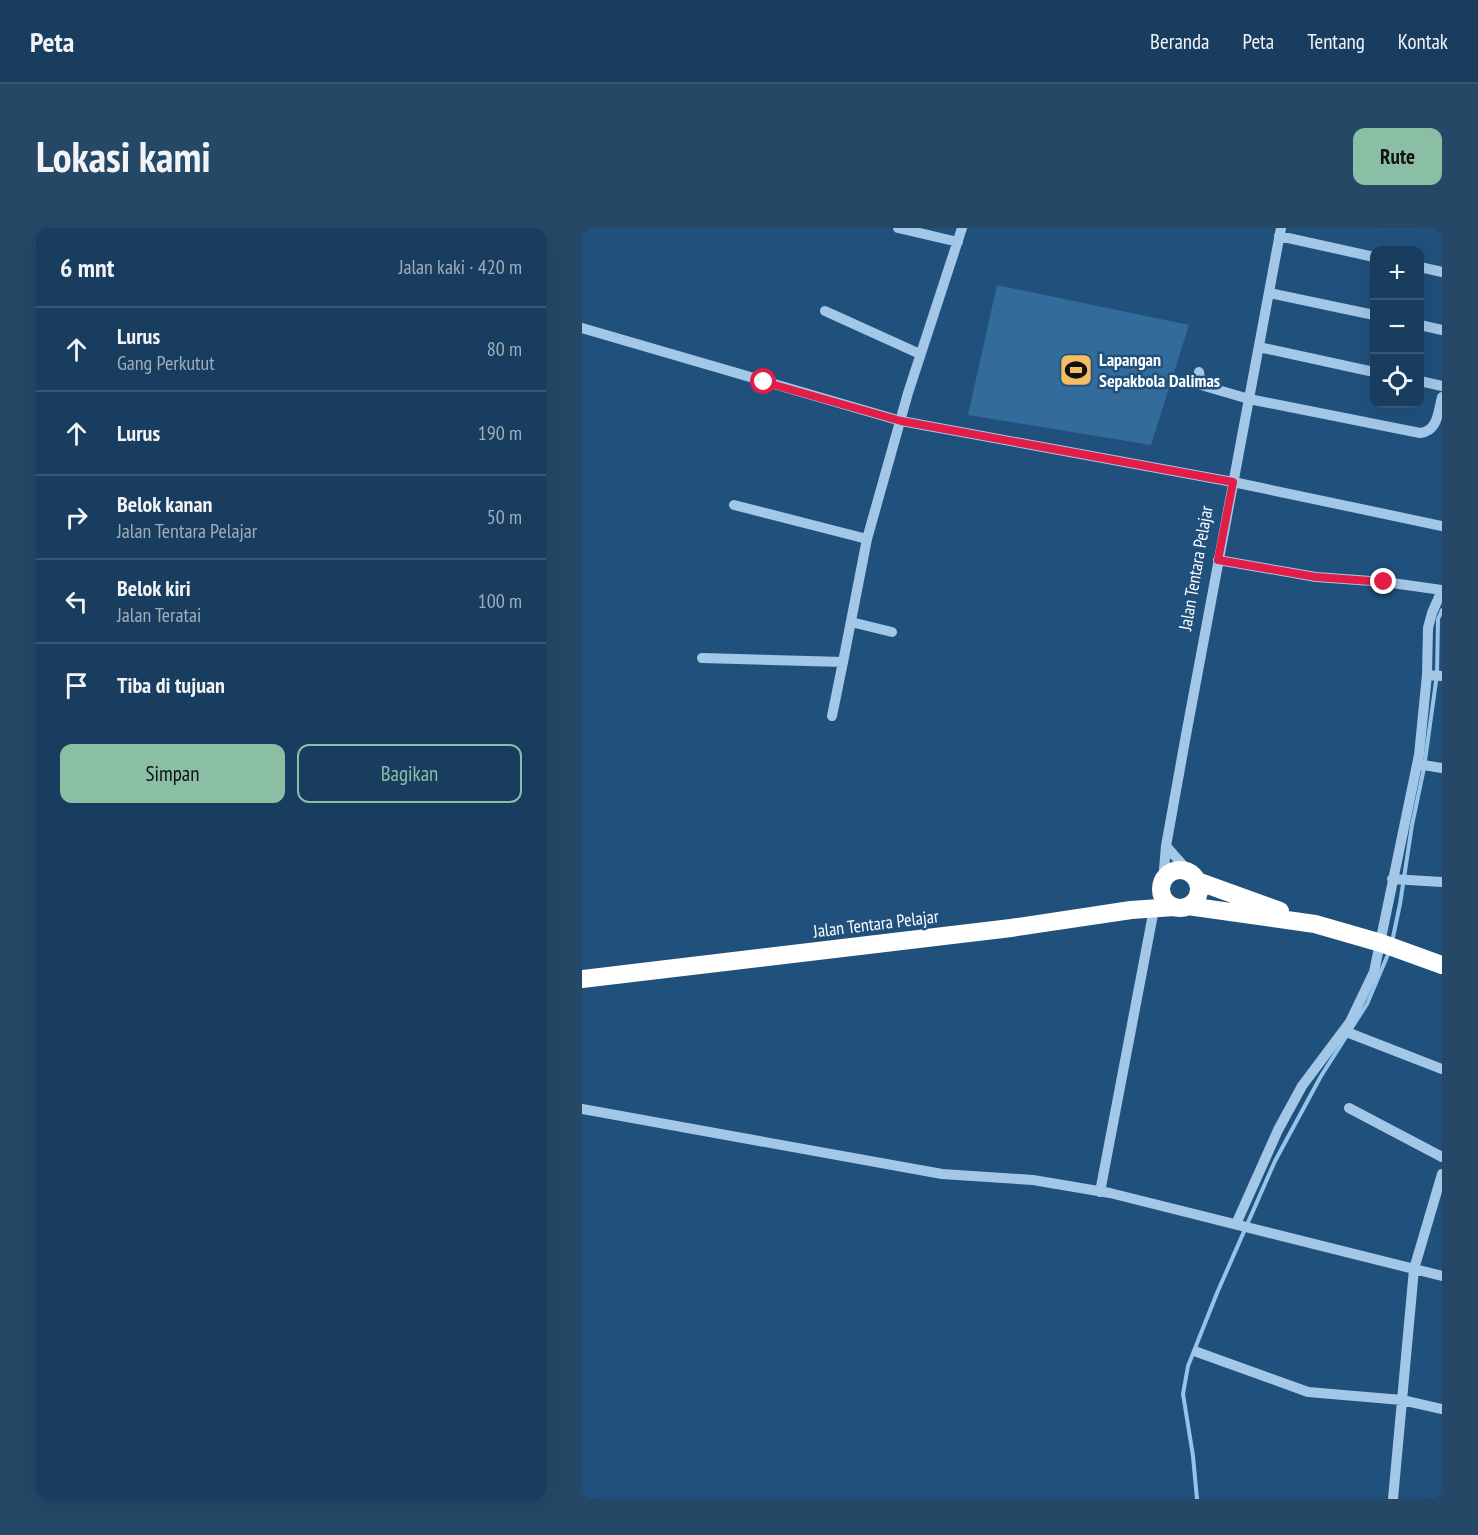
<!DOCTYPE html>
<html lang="id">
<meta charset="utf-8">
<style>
:root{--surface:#183d5e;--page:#254867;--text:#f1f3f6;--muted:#9faebc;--line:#365673;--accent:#8abfa5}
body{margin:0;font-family:"PT Sans Narrow",sans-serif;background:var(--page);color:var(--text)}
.controls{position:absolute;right:18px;top:18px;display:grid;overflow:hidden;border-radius:12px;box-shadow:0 6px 24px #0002}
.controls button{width:54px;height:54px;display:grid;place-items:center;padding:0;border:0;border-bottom:2px solid var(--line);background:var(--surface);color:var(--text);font:30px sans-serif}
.stop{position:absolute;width:18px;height:18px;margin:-14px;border:4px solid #e11d48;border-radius:50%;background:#fff}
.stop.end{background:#e11d48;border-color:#fff;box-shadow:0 2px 6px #0008}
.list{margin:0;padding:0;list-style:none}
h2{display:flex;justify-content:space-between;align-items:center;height:78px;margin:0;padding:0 24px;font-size:26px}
h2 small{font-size:20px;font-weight:400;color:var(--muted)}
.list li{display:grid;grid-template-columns:39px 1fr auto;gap:18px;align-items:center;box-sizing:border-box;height:84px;padding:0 24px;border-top:2px solid var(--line)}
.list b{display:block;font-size:22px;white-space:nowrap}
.list p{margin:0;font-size:20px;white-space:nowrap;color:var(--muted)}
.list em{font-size:20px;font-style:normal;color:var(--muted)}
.actions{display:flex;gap:12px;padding:18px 24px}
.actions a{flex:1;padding:14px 0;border:2px solid var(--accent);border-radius:12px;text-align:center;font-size:21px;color:var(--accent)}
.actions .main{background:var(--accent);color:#111}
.icon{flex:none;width:33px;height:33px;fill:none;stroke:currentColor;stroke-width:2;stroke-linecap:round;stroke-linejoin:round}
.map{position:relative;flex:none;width:860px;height:1271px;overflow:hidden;border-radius:12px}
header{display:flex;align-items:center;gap:36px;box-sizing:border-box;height:84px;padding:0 30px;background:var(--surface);border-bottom:2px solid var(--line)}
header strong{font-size:28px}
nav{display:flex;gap:33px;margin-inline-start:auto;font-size:21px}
.intro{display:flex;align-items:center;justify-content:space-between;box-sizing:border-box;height:144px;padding:0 36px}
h1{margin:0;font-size:42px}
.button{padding:15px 27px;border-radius:12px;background:var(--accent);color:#111;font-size:21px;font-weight:700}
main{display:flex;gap:36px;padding:0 36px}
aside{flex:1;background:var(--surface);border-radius:12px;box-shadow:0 6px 24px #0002}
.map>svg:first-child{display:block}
.green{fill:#336b9b}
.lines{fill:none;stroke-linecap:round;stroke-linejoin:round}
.stream{stroke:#96c4e8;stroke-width:4}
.minor{stroke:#a3c8e7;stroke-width:10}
.highway{stroke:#fff;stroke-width:18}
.route{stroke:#e11d48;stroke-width:8}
.labels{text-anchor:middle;stroke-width:5;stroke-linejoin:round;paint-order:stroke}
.poi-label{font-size:18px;font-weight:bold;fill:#fff;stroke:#20517d;text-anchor:start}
.street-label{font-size:18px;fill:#fff;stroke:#20517d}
</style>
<header>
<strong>Peta</strong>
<nav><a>Beranda</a><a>Peta</a><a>Tentang</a><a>Kontak</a></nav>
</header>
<div class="intro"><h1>Lokasi kami</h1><a class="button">Rute</a></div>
<main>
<aside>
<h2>6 mnt<small>Jalan kaki · 420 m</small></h2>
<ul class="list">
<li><svg class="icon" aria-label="ahead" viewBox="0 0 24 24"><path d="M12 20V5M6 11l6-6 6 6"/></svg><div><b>Lurus</b><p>Gang Perkutut</p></div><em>80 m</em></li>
<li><svg class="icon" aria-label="ahead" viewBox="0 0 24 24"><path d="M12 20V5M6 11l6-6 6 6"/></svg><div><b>Lurus</b></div><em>190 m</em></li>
<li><svg class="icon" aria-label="right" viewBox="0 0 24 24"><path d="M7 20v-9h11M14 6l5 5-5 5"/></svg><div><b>Belok kanan</b><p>Jalan Tentara Pelajar</p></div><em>50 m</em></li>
<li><svg class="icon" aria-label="left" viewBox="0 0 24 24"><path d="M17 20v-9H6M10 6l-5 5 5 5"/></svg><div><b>Belok kiri</b><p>Jalan Teratai</p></div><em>100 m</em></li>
<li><svg class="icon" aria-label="arrive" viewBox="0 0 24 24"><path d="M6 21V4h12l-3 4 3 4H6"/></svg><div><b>Tiba di tujuan</b></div></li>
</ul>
<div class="actions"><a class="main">Simpan</a><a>Bagikan</a></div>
</aside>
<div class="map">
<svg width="860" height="1271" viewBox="0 0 860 1271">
<rect width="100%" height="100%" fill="#20517d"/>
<!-- green -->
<path class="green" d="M415,57l192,40 -38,120 -183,-30z"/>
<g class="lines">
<!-- stream -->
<path class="stream" d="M810,714l8,-38 12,-79 12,-57 13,-94 1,-55 4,-9
M615,1271l-4,-43 -10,-62 5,-28 29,-73 58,-132 46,-85 46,-72 22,-52"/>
<!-- minor -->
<path class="minor" d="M316,0l60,14
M697,8l95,21
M838,39l22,5
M687,65l105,22
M243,83l95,43
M838,97l22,5
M0,100l319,93 332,61 209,44
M677,119l115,25
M617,144l2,13 48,14 171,34c18,-2 18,-21 22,-36
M838,153l22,5
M152,277l133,34
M636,332l98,17 69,5 57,8
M269,394l41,10
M120,430l141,4 24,-123 41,-146 54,-165
M845,447l15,1
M250,488l11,-54
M835,536l25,4
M584,618l23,26
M810,651l50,3
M581,653l3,-35 20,-111 95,-507
M762,803l98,38
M767,880l93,49
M0,881l360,65 91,6 77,13 332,83
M518,964l54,-283
M654,996l42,-94 24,-44 48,-64 24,-50 45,-217 8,-80 1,-47 4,-15 10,-23
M615,1124l111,40 94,8 40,9
M811,1271l21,-230 28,-95"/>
<!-- highway -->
<path class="highway" d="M579 661a19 19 0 1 1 38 0a19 19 0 1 1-38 0Z
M615,653l83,30
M606,678l127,18 66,19 61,22
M0,751l429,-51 120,-18 43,-3"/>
</g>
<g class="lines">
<!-- route -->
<path class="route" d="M182,154l137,39 332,61 -15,78 98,17 68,5"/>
</g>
<!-- icons -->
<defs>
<symbol id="stadium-square" viewBox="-11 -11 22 22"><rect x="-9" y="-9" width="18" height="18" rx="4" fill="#f4bc63" stroke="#20517d"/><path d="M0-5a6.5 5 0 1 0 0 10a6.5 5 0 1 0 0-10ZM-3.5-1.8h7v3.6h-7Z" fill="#111"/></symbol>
</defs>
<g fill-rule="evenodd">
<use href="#stadium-square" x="475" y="123" width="38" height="38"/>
</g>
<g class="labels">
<!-- poi labels -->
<g class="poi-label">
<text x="517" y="138">Lapangan<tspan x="517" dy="21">Sepakbola Dalimas</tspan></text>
</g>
<!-- street labels -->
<g class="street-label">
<text transform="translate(614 340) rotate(-80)" y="6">Jalan Tentara Pelajar</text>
<text transform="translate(294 696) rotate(-7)" y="6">Jalan Tentara Pelajar</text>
</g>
</g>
</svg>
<div class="controls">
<button>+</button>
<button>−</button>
<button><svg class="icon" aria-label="locate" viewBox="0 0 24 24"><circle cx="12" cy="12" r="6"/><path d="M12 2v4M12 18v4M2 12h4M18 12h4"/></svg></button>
</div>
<div class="stop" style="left:182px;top:154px"></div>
<div class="stop end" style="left:802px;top:354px"></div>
</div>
</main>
